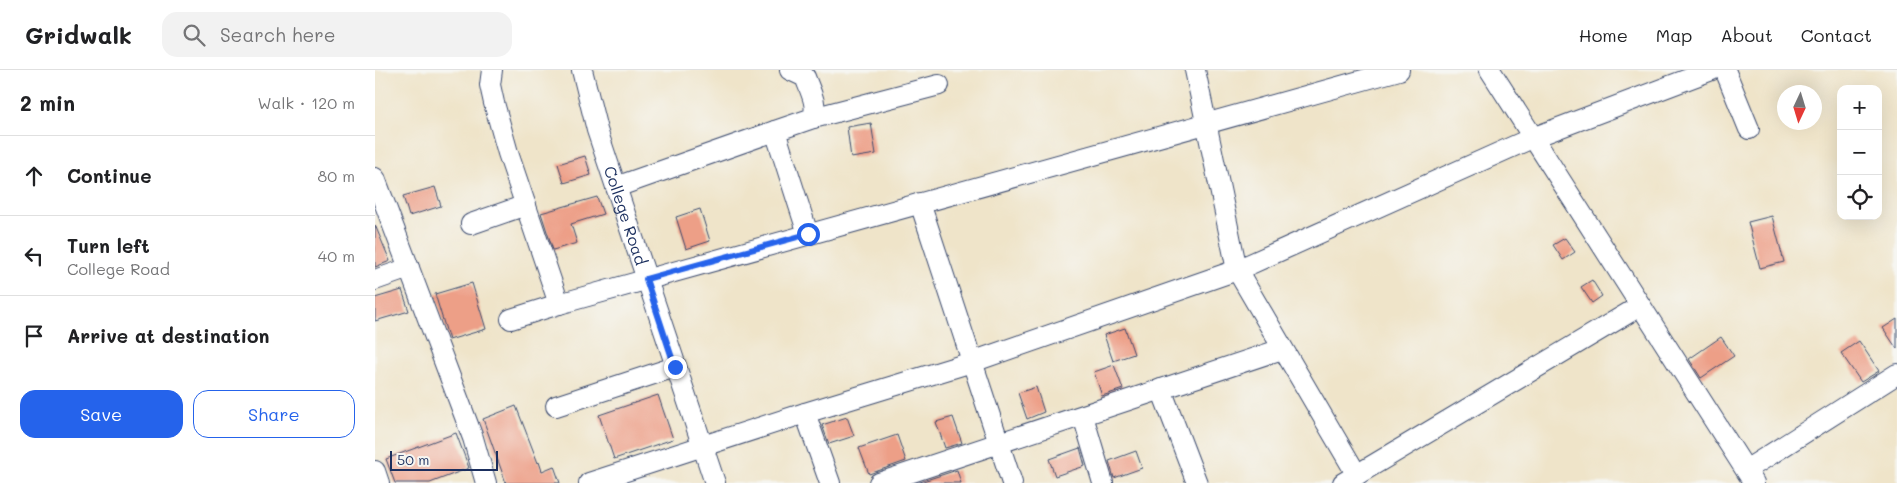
<!DOCTYPE html>
<meta charset="utf-8">
<style>
:root{--surface:#fff;--page:#f2f2f2;--text:#202124;--muted:#757577;--line:#e0e0e0;--accent:#2563eb}
body{margin:0;font-family:Mali,sans-serif;background:var(--page);color:var(--text)}
.controls{position:absolute;right:15px;top:15px;display:grid;overflow:hidden;border-radius:10px;box-shadow:0 5px 20px #0002}
.controls button{width:45px;height:45px;display:grid;place-items:center;padding:0;border:0;border-bottom:1px solid var(--line);background:var(--surface);color:var(--text);font:25px sans-serif}
.compass{position:absolute;left:1402px;top:15px;width:45px;height:45px;border-radius:50%;background:var(--surface);box-shadow:0 5px 20px #0002;rotate:184deg}
.scale{position:absolute;left:15px;bottom:12px;width:108px;box-sizing:border-box;padding-left:5px;border:2px solid #1b2f5e;border-top:0;font-size:14px;line-height:18px;white-space:nowrap;color:#1b2f5e;-webkit-text-stroke:4px #f6f6f2;paint-order:stroke}
.stop{position:absolute;width:15px;height:15px;margin:-11px;border:4px solid #2563eb;border-radius:50%;background:#fff}
.stop.end{background:#2563eb;border-color:#fff;box-shadow:0 1px 5px #0008}
.list{margin:0;padding:0;list-style:none}
h2{display:flex;justify-content:space-between;align-items:center;height:65px;margin:0;padding:0 20px;font-size:21px}
h2 small{font-size:16px;font-weight:400;color:var(--muted)}
.list li{display:grid;grid-template-columns:32px 1fr auto;gap:15px;align-items:center;box-sizing:border-box;height:80px;padding:0 20px;border-top:1px solid var(--line)}
.list b{display:block;font-size:19px;white-space:nowrap}
.list p{margin:0;font-size:16px;white-space:nowrap;color:var(--muted)}
.list em{font-size:16px;font-style:normal;color:var(--muted)}
.actions{display:flex;gap:10px;padding:15px 20px}
.actions a{flex:1;padding:11px 0;border:1px solid var(--accent);border-radius:15px;text-align:center;font-size:18px;color:var(--accent)}
.actions .main{background:var(--accent);color:#fff}
.icon{flex:none;width:28px;height:28px;fill:none;stroke:currentColor;stroke-width:2;stroke-linecap:round;stroke-linejoin:round}
.map{position:relative;flex:none;width:1522px;height:413px;overflow:hidden}
header{display:flex;align-items:center;gap:30px;box-sizing:border-box;height:70px;padding:0 25px;background:var(--surface);border-bottom:1px solid var(--line)}
header strong{font-size:24px}
nav{display:flex;gap:28px;margin-inline-start:auto;font-size:18px}
.search{width:350px;height:45px;background:var(--page);display:flex;align-items:center;gap:12px;box-sizing:border-box;padding:0 18px;border-radius:15px;color:var(--muted);font-size:19px}
main{display:flex}
aside{flex:1;background:var(--surface)}
.map>svg:first-child{display:block}
.building{fill:#ed9f87}
.lines{fill:none;stroke-linecap:round;stroke-linejoin:round}
.minor-casing{stroke:#3b4a6e;stroke-width:22}
.minor{stroke:#fff;stroke-width:20}
.route{stroke:#2563eb;stroke-width:6}
.labels{text-anchor:middle;stroke-width:5;stroke-linejoin:round;paint-order:stroke}
.street-label{font-size:16px;fill:#1b2f5e;stroke:#f6f6f2}
</style>
<header>
<strong>Gridwalk</strong>
<div class="search"><svg class="icon" aria-label="search" viewBox="0 0 24 24"><circle cx="10" cy="10" r="6"/><path d="M15 15l6 6"/></svg>Search here</div>
<nav><a>Home</a><a>Map</a><a>About</a><a>Contact</a></nav>
</header>
<main>
<aside>
<h2>2 min<small>Walk · 120 m</small></h2>
<ul class="list">
<li><svg class="icon" aria-label="ahead" viewBox="0 0 24 24"><path d="M12 20V5M6 11l6-6 6 6"/></svg><div><b>Continue</b></div><em>80 m</em></li>
<li><svg class="icon" aria-label="left" viewBox="0 0 24 24"><path d="M17 20v-9H6M10 6l-5 5 5 5"/></svg><div><b>Turn left</b><p>College Road</p></div><em>40 m</em></li>
<li><svg class="icon" aria-label="arrive" viewBox="0 0 24 24"><path d="M6 21V4h12l-3 4 3 4H6"/></svg><div><b>Arrive at destination</b></div></li>
</ul>
<div class="actions"><a class="main">Save</a><a>Share</a></div>
</aside>
<div class="map">
<svg width="1522" height="413" viewBox="0 0 1522 413">
<rect width="100%" height="100%" fill="#f6f6f2"/>
<filter id="ink" filterUnits="userSpaceOnUse"><feTurbulence type="fractalNoise" baseFrequency=".02" numOctaves="2"/><feDisplacementMap in="SourceGraphic" scale="10" xChannelSelector="R" yChannelSelector="G"/><feConvolveMatrix kernelMatrix="1 2 1 2 8 2 1 2 1" color-interpolation-filters="sRGB"/></filter>
<filter id="wash" filterUnits="userSpaceOnUse"><feTurbulence type="fractalNoise" baseFrequency=".0096" numOctaves="4" result="noise"/><feDisplacementMap in="SourceGraphic" scale="20" xChannelSelector="R" yChannelSelector="G"/><feGaussianBlur stdDeviation="1.12" result="paint"/><feColorMatrix in="noise" values="0 0 0 0 0 0 0 0 0 0 0 0 0 0 0 0 0 1.4 0 .05"/><feComposite in="paint" operator="in"/></filter>
<g filter="url(#wash)">
<rect width="100%" height="100%" fill="#efe4c9"/>
<g id="blocks">
<!-- building -->
<path class="building" d="M496,53l5,31 -25,4 -4,-31z
M210,86l6,19 -27,8 -6,-19z
M60,117l6,19 -32,10 -6,-20z
M222,127l6,17 -32,10 6,19 -24,7 -12,-37z
M325,139l10,32 -24,8 -10,-32z
M1397,146l12,46 -24,6 -12,-46z
M0,155l15,36 -15,6z
M1190,168l10,14 -12,8 -10,-15z
M1217,210l10,16 -10,7 -11,-16z
M97,213l14,46 -37,11 -14,-46z
M27,220l7,21 -34,10v-23z
M1522,249v30l-14,-21z
M750,258l9,26 -21,7 -9,-26z
M1346,267l13,19 -33,22 -12,-19z
M1484,271l20,30 -18,11 -20,-29z
M739,295l9,24 -21,7 -8,-24z
M661,317l8,25 -17,7 -9,-26z
M283,325l15,44 -59,20 -15,-44z
M141,336l22,57 1,-1 3,9 12,-5 6,17h-54l-23,-64z
M472,347l7,19 -25,8 -7,-19z
M578,347l9,26 -17,5 -9,-26z
M81,363l13,35 -39,15h-35l-9,-24z
M522,365l9,26 -37,13 -10,-26z
M705,378l5,18 -30,10 -6,-17z
M761,381l6,17 -28,10 -5,-17z
M582,400l4,13h-44z"/>
</g>
</g>
<g filter="url(#ink)">
<use href="#blocks" fill-opacity="0" stroke="#3b4a6e" stroke-width="1"/>
<g class="lines">
<defs>
<g id="minor">
<path d="M117,0l-2,15 4,18 14,50 51,151"/>
<path id="s1" d="M207,0l15,60 118,353"/>
<path d="M415,0l15,7c5,14 13,27 8,41l-38,13 33,103"/>
<path d="M820,0l42,200 120,205"/>
<path d="M1115,0l264,413"/>
<path d="M1350,0l24,59"/>
<path d="M438,48l126,-33"/>
<path d="M0,108l98,260 13,45"/>
<path d="M241,117l159,-56"/>
<path d="M545,133l92,280"/>
<path d="M96,154l55,-19"/>
<path d="M0,210l34,-12"/>
<path d="M136,249l48,-15 840,-234"/>
<path d="M786,319l36,94"/>
<path d="M181,336l119,-39"/>
<path d="M430,343l25,70"/>
<path d="M708,346l20,67"/>
<path d="M1371,400l151,-96"/>
<path d="M0,401l4,12"/>
<path d="M214,413l216,-70 167,-51 265,-92 295,-132 180,-68"/>
<path d="M504,413l403,-134"/>
<path d="M968,413l297,-177"/>
</g>
</defs>
<!-- minor casing -->
<use href="#minor" class="minor-casing"/>
<!-- minor -->
<use href="#minor" class="minor"/>
</g>
</g>
<g class="lines" filter="url(#ink)">
<!-- route -->
<path class="route" d="M300,297l-29,-88 162,-45"/>
</g>
<g class="labels">
<!-- street labels -->
<g class="street-label">
<text dy="6" stroke="none"><textPath href="#s1" startOffset="152">College Road</textPath></text>
</g>
</g>
</svg>
<div class="controls">
<button>+</button>
<button>−</button>
<button><svg class="icon" aria-label="locate" viewBox="0 0 24 24"><circle cx="12" cy="12" r="6"/><path d="M12 2v4M12 18v4M2 12h4M18 12h4"/></svg></button>
</div>
<svg class="compass" viewBox="-18 -18 36 36"><path d="M0-13l5 13h-10z" fill="#e53935"/><path d="M0 13l5-13h-10z" fill="#757577"/></svg>
<div class="scale">50 m</div>
<div class="stop" style="left:433px;top:164px"></div>
<div class="stop end" style="left:300px;top:297px"></div>
</div>
</main>
